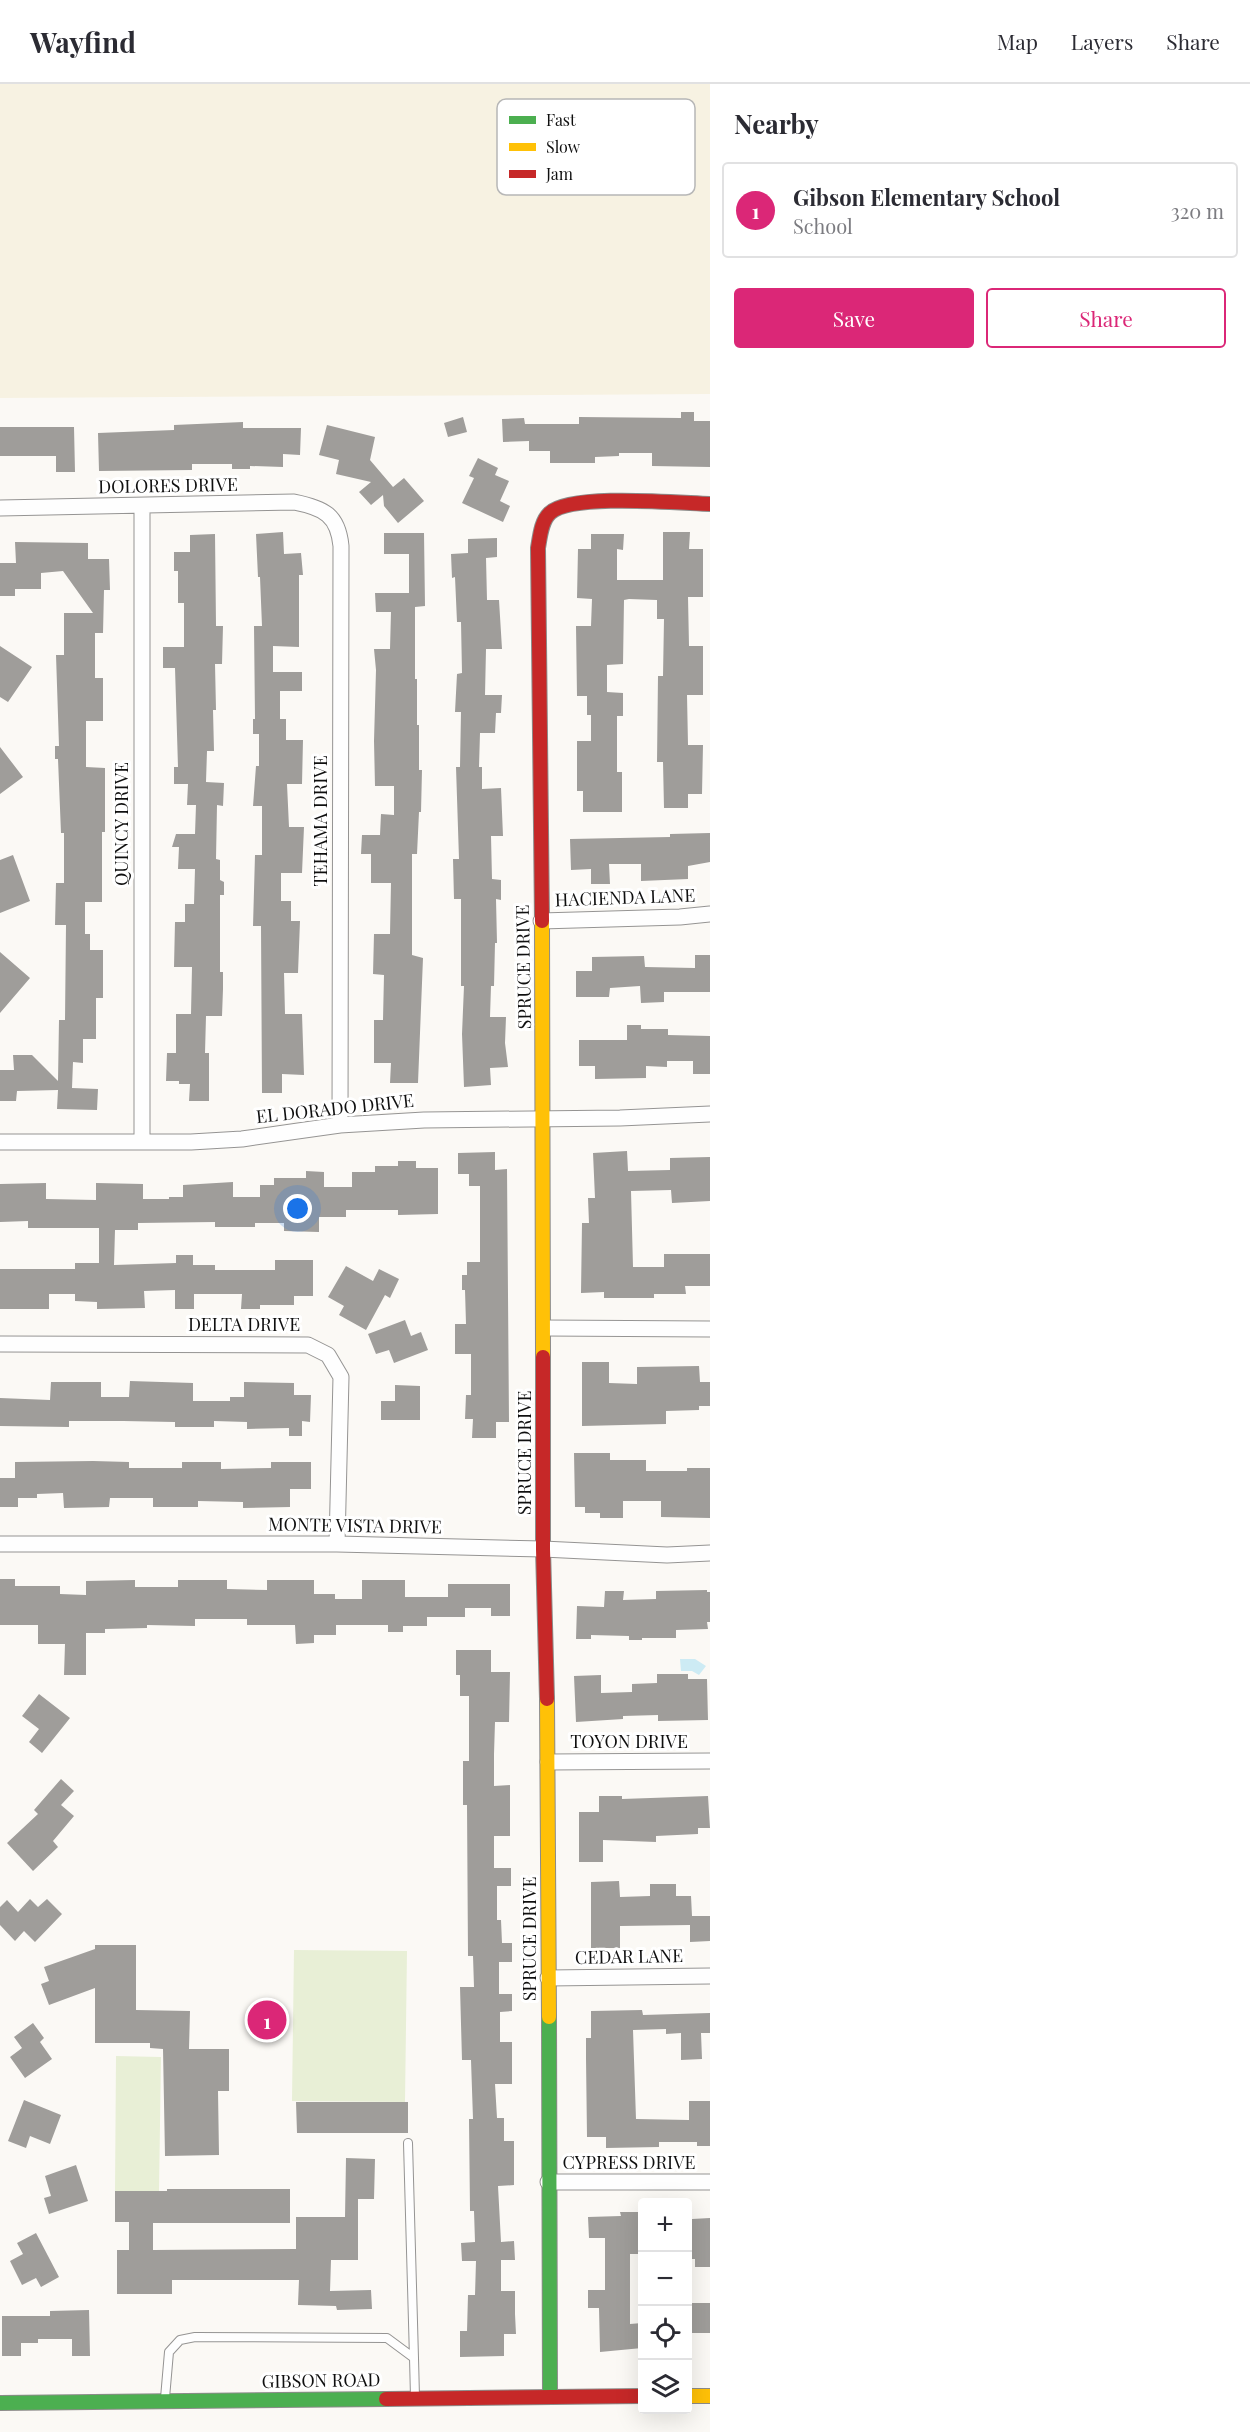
<!DOCTYPE html>
<meta charset="utf-8">
<style>
:root{--surface:#fff;--page:#f7f7f7;--text:#2b2b33;--muted:#7c7c81;--line:#e1e1e2;--accent:#db2777}
body{margin:0;font-family:"Playfair Display",serif;background:var(--page);color:var(--text)}
.controls{position:absolute;right:18px;bottom:18px;display:grid;overflow:hidden;border-radius:6px;box-shadow:0 6px 24px #0002}
.controls button{width:54px;height:54px;display:grid;place-items:center;padding:0;border:0;border-bottom:2px solid var(--line);background:var(--surface);color:var(--text);font:30px sans-serif}
.you{position:absolute;left:298px;top:1125px;width:21px;height:21px;margin:-15px;border:4px solid #fff;border-radius:50%;background:#1a73e8;box-shadow:0 0 0 9px #1a73e833}
.badge{display:grid;place-items:center;width:39px;height:39px;border-radius:50%;background:var(--accent);color:#fff;font-size:20px;font-weight:700}
.pin{position:absolute;translate:-50% -50%;border:3px solid #fff;box-shadow:0 2px 6px #0006}
.list{margin:0;padding:0;list-style:none}
h2{display:flex;justify-content:space-between;align-items:center;height:78px;margin:0;padding:0 24px;font-size:26px}
h2 small{font-size:20px;font-weight:400;color:var(--muted)}
.list li{display:grid;grid-template-columns:39px 1fr auto;gap:18px;align-items:center;box-sizing:border-box;height:96px;margin:0 12px 12px;padding:0 12px;border:2px solid var(--line);border-radius:6px}
.list b{display:block;font-size:22px;white-space:nowrap}
.list p{margin:0;font-size:20px;white-space:nowrap;color:var(--muted)}
.list em{font-size:20px;font-style:normal;color:var(--muted)}
.actions{display:flex;gap:12px;padding:18px 24px}
.actions a{flex:1;padding:14px 0;border:2px solid var(--accent);border-radius:6px;text-align:center;font-size:21px;color:var(--accent)}
.actions .main{background:var(--accent);color:#fff}
.icon{flex:none;width:33px;height:33px;fill:none;stroke:currentColor;stroke-width:2;stroke-linecap:round;stroke-linejoin:round}
.map{position:relative;flex:none;width:710px;height:2348px;overflow:hidden}
header{display:flex;align-items:center;gap:36px;box-sizing:border-box;height:84px;padding:0 30px;background:var(--surface);border-bottom:2px solid var(--line)}
header strong{font-size:28px}
nav{display:flex;gap:33px;margin-inline-start:auto;font-size:21px}
main{display:flex}
aside{flex:1;background:var(--surface)}
.map>svg:first-child{display:block}
.farmland{fill:#f7f2e2}
.green{fill:#e8efd6}
.water{fill:#cdebf4}
.building{fill:#9f9d9a}
.lines{fill:none;stroke-linecap:round;stroke-linejoin:round}
.lane-casing{stroke:#959493;stroke-width:10}
.street-casing{stroke:#959493;stroke-width:17}
.fast-casing{stroke:#8c8b89;stroke-width:16}
.slow-casing{stroke:#8c8b89;stroke-width:16}
.jam-casing{stroke:#8c8b89;stroke-width:16}
.lane{stroke:#fefefe;stroke-width:8}
.street{stroke:#fefefe;stroke-width:15}
.fast{stroke:#4caf50;stroke-width:14}
.slow{stroke:#ffc107;stroke-width:14}
.jam{stroke:#c62828;stroke-width:14}
.labels{text-anchor:middle;stroke-width:6;stroke-linejoin:round;paint-order:stroke}
.street-label{font-size:18px;fill:#0f0f0f;stroke:#fff}
.key{fill:#fff;stroke:#b7b7b7;stroke-width:1.5}
.key-label{font-size:16px;fill:#0f0f0f}
</style>
<header>
<strong>Wayfind</strong>
<nav><a>Map</a><a>Layers</a><a>Share</a></nav>
</header>
<main>
<div class="map">
<svg width="710" height="2348" viewBox="0 0 710 2348">
<rect width="100%" height="100%" fill="#fbf9f5"/>
<!-- farmland -->
<path class="farmland" d="M0,0h710v310l-710,4z"/>
<!-- green -->
<path class="green" d="M294,1866l113,1 -2,151 -113,-1z
M116,1972l45,1 -2,134h-44z"/>
<!-- water -->
<path class="water" d="M680,1575h15l11,7 -7,9 -7,-4h-11z"/>
<!-- building -->
<path class="building" d="M681,328h13v9h16v46l-58,-1v-13h-33v3l-24,1v6h-45v-12h-21v-10l-26,1 -1,-23 22,-1 1,6h54v-7l102,1z
M463,333l4,15 -19,5 -4,-14z
M243,338v6h58l-1,27 -17,-1v13l-33,-1v3h-18v-5h-40v6l-93,1 -1,-38 76,-3v-5z
M327,341l48,12 -5,23 23,27 11,-9 20,23 -26,22 -14,-17 -1,-11 -12,10 -12,-13 12,-10 -35,-8 3,-14 -20,-5z
M0,343h74l1,45h-19v-16h-56z
M478,374l20,10 -3,7 14,6 -9,20 10,5 -7,16 -41,-19 12,-25 -5,-2z
M283,448l1,22 17,-1 2,22h-4v72l-26,-1v26h29v19h-22v28h6v21h17l-1,44h-15l2,43h15l-2,46h-21v28h10v20h9l-2,52h-14l1,41h17l2,61 -22,-1v19h-20l-1,-167h-8l2,-71h7v-49h-9l3,-40h3v-32h-6v-15h2l-1,-93h8l-2,-49h-2l-2,-43z
M663,448h27l-1,17h14v48h-15l1,49h14v49h-16l1,50h15l-1,49h-14v14h-24l-1,-46h-6l1,-86h5l1,-57h-7v-19l-28,-1 -5,1 -1,64 -16,1v27l16,1v23h-6v56h5v40h-39v-21h-6v-50h14v-26h-4v-19h-10l-1,-70h15l1,-27 -15,-1 1,-49h13v-15h33l-1,16 -6,-1v31h46z
M384,449h40l1,73 -10,1v72h2v46h2v45h3l-1,42h-2l-2,42h-5v101l11,3 -5,125h-28l1,-20h-17v-43h9l1,-45 -11,-1 1,-40h16l1,-51h-20v-29h-10l1,-19h18l1,-21 13,1v-29h-19l-1,-45 2,-71 -2,-21h16l1,-37h-15l-1,-19h34v-39h-25z
M215,450l1,92h7l-1,38h-7l1,46h-3l1,41h-7l-1,31 18,1 -1,23 -6,-1 -1,54 4,1v20l4,2v13h-4v77h3v17l-1,27h-16l-1,37h4v48h-20l1,-17h-11v-3h-13l1,-28h9v-39h15l1,-47h-18l1,-45h10v-18h9l1,-35h-17l1,-22h-7l4,-13h19l1,-29h-9l1,-21h-14v-17h4l-3,-99h-12v-21h21v-44h-6v-32h-4v-19h16v-17z
M497,454v19l-11,1 1,42h12l3,49h-16l-1,46h17l-1,18h-5l-1,20h-15l-1,34h3v22l19,-1 2,48h-12l1,43 9,1v20l-5,-1 1,44h-2l-1,43h-3l-1,31h16l-1,26 3,24 -18,1 1,17 -27,2 -2,-53 2,-48h-3v-87h-7l-1,-40h6l-3,-92h4l1,-55h-6l2,-38 5,-1 -1,-51h-4l-2,-45 -3,1 -1,-24 17,-1v-14z
M15,458l73,1v16h21l1,31h-6l-1,43h-8v45h8v43h-17v46l19,1v64h-3v70h-17v32h5v16h13v48h-7v41h-13v24l-10,-1 -1,26 26,1 -1,21 -40,-1 1,-19 -41,1 -1,10h-16v-31h14l-1,-15h19l26,26 1,-61h6l1,-95h-11l1,-42h8v-50h-3l-3,-74h-3v-13h4l-3,-91h8v-42h29l-30,-42 -22,2v16h-26v7h-15v-33h16z
M0,562l32,21 -24,35 -8,-5z
M0,663l23,30 -23,17z
M710,749v29l-22,4v13l-47,2v-17h-32l1,20h-19v-15l-20,1 -1,-31 100,-2v-3z
M13,771l17,46 -30,12v-53z
M0,868l30,26 -30,35z
M695,871h15v37h-46v10l-23,1 -1,-17 -30,2 -1,9h-33v-26h16v-14l52,-1 1,11 50,1z
M627,941h14v4h27v6l42,1v38h-17v-13h-26v6l-21,-1v12l-51,1v-13h-16v-26h48z
M627,1067l1,20 42,-1v-12l40,-1v44l-38,2 -1,-13 -40,1 2,76h31v-13h46v32h-25l1,8h-32v4h-50v-6l-23,1 1,-70h7l-1,-25h7l-2,-45z
M495,1068v18l12,-1 2,253h-13v16h-24l1,-19h-8l1,-24h5v-41h-16v-30h11l-1,-34h-3v-15h5v-13h13v-76h-11v-12h-11v-21z
M398,1077h18v7h22v46l-40,1v-5h-52v7h-27v15l-35,-1v-8h-29v4h-40v-5l-77,1v7h-23l-1,35 62,-2v-8h17v10h22v5h60v-10h38v36h-19v9h-34v4h-19l1,-15h-48v15h-19v-19l-31,1 1,17 -48,1v-7l-22,-1v-7h-26v15h-49v-40h75v-6h24v-35h-71v-7l-28,1v-38l46,-1v16l50,1v-17l47,1v15h26v-2h14v-12l50,-3v15h27v-12h14v-7h32v-7l18,1v15h28v-15h23v-6h23z
M346,1182l27,15 6,-12 20,10 -9,19 -5,-3 -19,35 -27,-15 5,-9 -16,-9z
M405,1236l6,16 10,-4 7,18 -34,13 -5,-13 -13,4 -8,-20z
M582,1278h27v21l28,1v-17l62,-1 1,16h10v24h-11v4l-33,1v13l-84,2z
M130,1297l63,2v18h37v-4h14v-15l50,1v12h17l-1,27 -8,-1v15h-13v-8l-42,1v-7l-33,-1v6h-39v-5l-52,-1h-54v6l-69,-1v-28l50,2 1,-18h50v15h28z
M395,1301l25,1v34h-39v-19h14z
M574,1369h36v7h36v11h41v-3h23v50l-49,-1v-16h-38v17h-23v-5h-15v-6h-10z
M93,1377l36,1v6h53v-6h39v7l50,-1v-6h40v27h-21v18l-47,1v-6l-45,-1v6h-45v-9h-43l-1,9 -45,1 -1,-15 -26,1v4h-19v9h-18v-29h15v-16z
M0,1495h15v7h45v8l26,1v-14l49,-1v7h43v-7h49v9l40,1v-10h47v14h21v5h27v-19h43v17h43v-13h62v32h-19v-8h-26v9h-38v9h-24v6h-15v-7h-52v10h-22v8l-18,1 -1,-19h-48v-6h-52v7l-48,-1v3l-42,1v4h-19v42h-22l1,-31h-27v-19h-38z
M707,1506v2h3v30h-3l1,7 -32,1v8h-34v2h-13v-4l-38,-1v4h-15l1,-33 27,1 1,-16h19l-1,9 33,-1v-8z
M456,1566h35v22h19l-1,50h-14l-1,32v32l16,-1v51h-16v32h17v18h-14v34h4l1,23h10v19h-13v32h13v17l-12,1v30h12v42h-17l2,34h7v23h10v44l-16,1 3,56 13,-1 1,19h-14v31h14v23l1,20h-12v22l-44,1v-26h7l1,-36h7l1,-34h-14l-1,-18 14,-1 -1,-31h-4l-1,-92h4l-2,-59h-9l-2,-73h14l-1,-31h-5l-1,-151h-4v-44h6v-65h-9v-21h-4z
M657,1590h31v5h19l1,41 -50,1v-6l-35,1v3l-47,3 -2,-46 27,-1v18l31,-1v-8l25,-1z
M39,1610l31,24 -28,35 -13,-11 10,-13 -17,-13z
M61,1695l13,12 -13,14 13,11 -21,25 5,6 -25,24 -26,-28 31,-29 -4,-4z
M599,1712h23v3l86,-3 2,32h-12v6l-42,2v6l-53,-2v22h-24v-50h20z
M619,1797l1,16 30,-1v-12h26v12h15l1,20h18v25l-20,1v-17l-70,1v22h-29v-66z
M30,1815l8,8 9,-8 15,15 -27,28 -11,-11 -9,10 -15,-16v-18l7,-7 11,12z
M95,1861h41v65l54,1 -1,38h40v42h-11l1,64 -54,1 -2,-107 -13,-1v-5h-55v-55l-46,17 -8,-21 8,-3 -5,-14 51,-18z
M642,1926l1,5 67,-2v20h-9l1,26 -21,1v-27l-15,1v-5l-33,1 3,89 53,1v-19h21v45h-13v-4h-38v5l-53,1v-11h-19l-1,-79v-20h5v-27z
M33,1939l11,15 -4,4 12,17 -27,19 -15,-21 12,-9 -8,-11z
M24,2016l37,15 -11,29 -20,-8 -4,12 -18,-7z
M296,2018h112v31h-111z
M346,2074l29,1 -1,40h-16v61h-27l-1,31 41,-1 1,19 -35,1 -1,-4 -38,-1 1,-25h-127v14h-55v-44h12v-28h-14v-31h52v-2h123v34h-137v27l143,-1v-32h49z
M76,2081l12,36 -39,13 -5,-16 7,-2 -6,-20z
M620,2128h22v42h-12v70l12,-1v25l-42,4 -1,-44h-11v-18h17v-52h-16l-1,-21 33,-1z
M710,2134v49h-15v-8h-8v-28h5v-12z
M36,2149l23,44 -18,10 -5,-9 -14,7 -12,-24 13,-7 -6,-11z
M687,2219h23v30h-23z
M89,2226l1,46h-18v-17h-34v4h-17v13h-19v-40h48v-5z"/>
<g class="lines">
<defs>
<path id="lane" d="M408,2059l6,215
M165,2314l4,-46 11,-12 15,-3 192,1 27,20 1,39"/>
<path id="street" d="M0,424l294,-6c30,6 44,13 47,44l-1,579
M541,837l139,-4 30,-3
M0,1058h191l51,-3 98,-14 84,-5 196,-2 90,-4
M142,1058v-636
M544,1244l166,1
M0,1260l308,1 20,10 13,22 -4,167
M0,1460h337l206,5 124,6 43,-2
M548,1678l162,-1
M548,1894l162,-2
M548,2098h162"/>
<path id="fast" d="M549,1933l1,380
M0,2319l386,-4"/>
<path id="slow" d="M542,837l1,436
M547,1615l2,318
M688,2312h22"/>
<path id="jam" d="M542,837l-4,-373c2,-11 3,-27 12,-35 21,-20 129,-10 160,-9
M543,1273v192l4,150
M386,2315l256,-3"/>
</defs>
<!-- lane casing -->
<use href="#lane" class="lane-casing"/>
<!-- street casing -->
<use href="#street" class="street-casing"/>
<!-- fast casing -->
<use href="#fast" class="fast-casing"/>
<!-- slow casing -->
<use href="#slow" class="slow-casing"/>
<!-- jam casing -->
<use href="#jam" class="jam-casing"/>
<!-- lane -->
<use href="#lane" class="lane"/>
<!-- street -->
<use href="#street" class="street"/>
<!-- fast -->
<use href="#fast" class="fast"/>
<!-- slow -->
<use href="#slow" class="slow"/>
<!-- jam -->
<use href="#jam" class="jam"/>
</g>
<g class="labels">
<!-- street labels -->
<g class="street-label">
<text transform="translate(168 402) rotate(-1)" y="6">DOLORES DRIVE</text>
<text transform="translate(321 737) rotate(-90)" y="6">TEHAMA DRIVE</text>
<text transform="translate(122 740) rotate(-90)" y="6">QUINCY DRIVE</text>
<text transform="translate(625 814) rotate(-2)" y="6">HACIENDA LANE</text>
<text transform="translate(524 883) rotate(-91)" y="6">SPRUCE DRIVE</text>
<text transform="translate(335 1025) rotate(-6)" y="6">EL DORADO DRIVE</text>
<text x="244" y="1247">DELTA DRIVE</text>
<text transform="translate(525 1369) rotate(-90)" y="6">SPRUCE DRIVE</text>
<text transform="translate(355 1442) rotate(1)" y="6">MONTE VISTA DRIVE</text>
<text x="629" y="1664">TOYON DRIVE</text>
<text transform="translate(530 1855) rotate(-90)" y="6">SPRUCE DRIVE</text>
<text transform="translate(629 1873) rotate(-1)" y="6">CEDAR LANE</text>
<text x="629" y="2085">CYPRESS DRIVE</text>
<text transform="translate(321 2297) rotate(-1)" y="6">GIBSON ROAD</text>
</g>
</g>
<!-- legend -->
<rect x="497" y="15" width="198" height="96" rx="9" class="key"/>
<rect x="509" y="32" width="27" height="8" fill="#4caf50"/>
<rect x="509" y="59" width="27" height="8" fill="#ffc107"/>
<rect x="509" y="86" width="27" height="8" fill="#c62828"/>
<g class="key-label">
<text x="546" y="42">Fast</text>
<text x="546" y="69">Slow</text>
<text x="546" y="96">Jam</text>
</g>
</svg>
<div class="controls">
<button>+</button>
<button>−</button>
<button><svg class="icon" aria-label="locate" viewBox="0 0 24 24"><circle cx="12" cy="12" r="6"/><path d="M12 2v4M12 18v4M2 12h4M18 12h4"/></svg></button>
<button><svg class="icon" aria-label="layers" viewBox="0 0 24 24"><path d="M12 4l9 5-9 5-9-5zM3 14l9 5 9-5"/></svg></button>
</div>
<div class="you"></div>
<div class="pin badge" style="left:267px;top:1936px">1</div>
</div>
<aside>
<h2>Nearby<small></small></h2>
<ul class="list">
<li><span class="badge">1</span><div><b>Gibson Elementary School</b><p>School</p></div><em>320 m</em></li>
</ul>
<div class="actions"><a class="main">Save</a><a>Share</a></div>
</aside>
</main>
